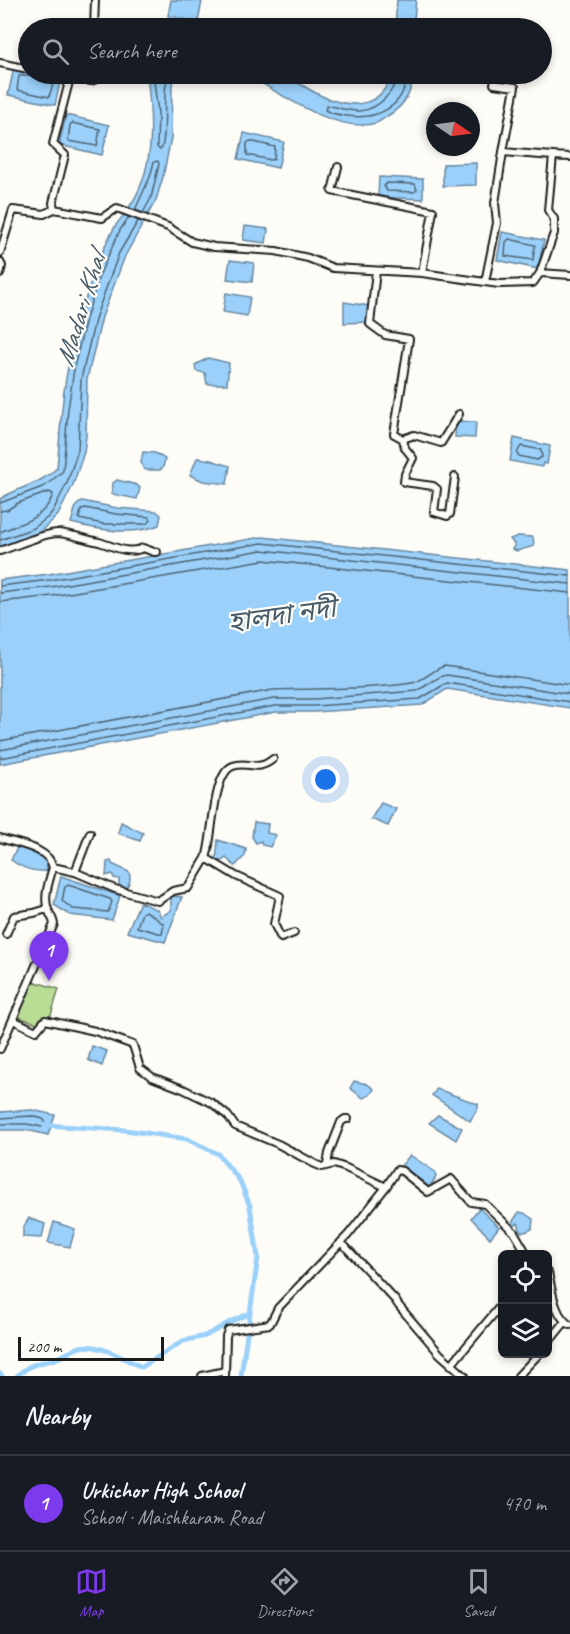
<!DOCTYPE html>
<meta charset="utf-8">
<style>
:root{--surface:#171b24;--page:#242831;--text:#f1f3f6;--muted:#9ea1a6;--line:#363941;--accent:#7c3aed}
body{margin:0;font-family:Caveat,"Noto Sans Bengali",sans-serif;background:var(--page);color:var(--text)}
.controls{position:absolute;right:18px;bottom:18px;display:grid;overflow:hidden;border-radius:9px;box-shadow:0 3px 9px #0003}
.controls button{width:54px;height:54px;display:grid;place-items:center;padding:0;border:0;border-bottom:2px solid var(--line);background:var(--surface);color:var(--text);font:30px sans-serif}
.compass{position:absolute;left:426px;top:102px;width:54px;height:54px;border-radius:50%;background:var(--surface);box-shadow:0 3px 9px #0003;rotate:103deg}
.scale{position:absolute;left:18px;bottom:15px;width:146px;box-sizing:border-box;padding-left:6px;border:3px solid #1c1c1c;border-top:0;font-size:16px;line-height:21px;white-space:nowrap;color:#1c1c1c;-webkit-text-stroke:4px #fdfcf7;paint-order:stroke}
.you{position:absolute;left:326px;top:780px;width:21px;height:21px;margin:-15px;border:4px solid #fff;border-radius:50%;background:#1a73e8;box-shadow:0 0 0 9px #1a73e833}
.badge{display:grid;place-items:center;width:39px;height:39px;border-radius:50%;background:var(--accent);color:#fff;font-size:20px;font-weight:700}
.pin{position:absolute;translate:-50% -50px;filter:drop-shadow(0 2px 3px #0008)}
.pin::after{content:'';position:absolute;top:32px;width:21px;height:18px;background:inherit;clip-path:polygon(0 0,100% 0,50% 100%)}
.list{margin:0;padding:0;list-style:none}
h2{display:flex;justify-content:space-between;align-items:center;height:78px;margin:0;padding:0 24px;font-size:26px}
h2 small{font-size:20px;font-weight:400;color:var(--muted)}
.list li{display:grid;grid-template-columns:39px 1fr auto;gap:18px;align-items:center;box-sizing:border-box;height:96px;padding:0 24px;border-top:2px solid var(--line)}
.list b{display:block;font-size:22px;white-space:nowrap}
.list p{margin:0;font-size:20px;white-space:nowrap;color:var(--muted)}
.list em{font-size:20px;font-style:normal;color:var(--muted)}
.icon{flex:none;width:33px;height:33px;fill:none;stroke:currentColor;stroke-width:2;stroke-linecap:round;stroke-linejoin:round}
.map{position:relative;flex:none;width:570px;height:1376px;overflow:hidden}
.search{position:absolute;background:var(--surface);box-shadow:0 3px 9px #0003;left:18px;right:18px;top:18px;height:66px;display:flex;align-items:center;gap:15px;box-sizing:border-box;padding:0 21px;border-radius:33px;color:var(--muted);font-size:22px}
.sheet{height:174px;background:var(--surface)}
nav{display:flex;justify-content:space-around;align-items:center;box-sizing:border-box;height:84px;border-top:2px solid var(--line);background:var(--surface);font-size:16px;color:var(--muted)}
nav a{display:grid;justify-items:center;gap:3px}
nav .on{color:var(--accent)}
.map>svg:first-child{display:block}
.green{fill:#badd96;stroke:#6b7c59;stroke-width:1.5}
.water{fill:#9ad0f9;stroke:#6888a1;stroke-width:1.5}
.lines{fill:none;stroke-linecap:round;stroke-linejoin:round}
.shore{stroke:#4e6474;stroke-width:1.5}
.canal{stroke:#9ad0f9;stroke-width:5}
.street-casing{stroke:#1c1c1c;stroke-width:10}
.street{stroke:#fdfcf7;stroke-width:6}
.labels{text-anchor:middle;stroke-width:4.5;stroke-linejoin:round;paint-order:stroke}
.water-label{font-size:27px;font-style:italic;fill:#485b69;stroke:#fdfcf7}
</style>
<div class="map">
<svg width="570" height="1376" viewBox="0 0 570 1376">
<rect width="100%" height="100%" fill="#fdfcf7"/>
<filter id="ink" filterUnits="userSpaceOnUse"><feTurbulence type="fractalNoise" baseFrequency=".0167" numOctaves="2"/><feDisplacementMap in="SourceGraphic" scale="12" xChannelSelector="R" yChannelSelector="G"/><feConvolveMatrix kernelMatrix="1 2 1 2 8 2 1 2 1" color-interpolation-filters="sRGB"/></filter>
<g filter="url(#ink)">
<!-- green -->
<path class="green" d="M32,981l27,8 -8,26 -15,8 -20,-7z"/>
<!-- water -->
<path class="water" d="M171,0l31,1 -4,21 -30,-6z
M397,0h19l-3,28h-18z
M14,68l14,3v3h14l19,4 -6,27 -47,-10z
M147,74h28l-3,11 -1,53 -8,39 -7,23 -31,56 -23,61 -15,62 -1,57 -2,16 -11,33 -15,30 -6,6 -14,12 -38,14v-48c19,-12 41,-15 57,-31 2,-20 3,-39 5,-59 4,-46 17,-91 31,-134 6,-16 14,-35 23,-50 5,-7 11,-14 16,-22 24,-40 20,-85 15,-129z
M247,74c10,-1 24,-3 33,0 17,6 32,19 49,25 28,10 54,6 62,-25h21c1,17 -6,29 -20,39 -5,3 -11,8 -16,10 -38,12 -98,-30 -129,-49z
M66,115l43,10 -7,30 -43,-10z
M244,133l40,9 -6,26 -40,-9z
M476,163v22l-33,1v-22z
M379,177l44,2v20l-45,-2z
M245,226l23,3 -2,14 -23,-3z
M502,232l42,8 -6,29 -41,-9z
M230,260l24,3 -2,19 -25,-3z
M226,293l24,4 -3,19 -24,-4z
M344,302l25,4 -1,16 -24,1z
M208,358l21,5 -2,21h-20l-2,-11 -9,-2 -1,-6z
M456,421l20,1 -1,16 -20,-1z
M514,438l36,8 -3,18 -4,-1 -1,4 -32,-6z
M143,452l12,1 10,6 -2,8 -3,3h-14l-3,-2 -2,-6z
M197,458c12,0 21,5 33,8l-3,18 -24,-3 -13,-6z
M117,480l20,5 3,3 -3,11 -25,-5 1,-11z
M82,501l35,7 39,3 5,4 -2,10c-27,11 -60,5 -88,-2l5,-17z
M518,536l15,1 1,9 -17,5 -5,-2 3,-4 -5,-6z
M262,537l308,33v138l-123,-19 -25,16 -108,7h-38l-276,52v-184l49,-6z
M381,803l15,6 -8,17 -17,-7z
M121,822l22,11 -3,8 -22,-8z
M254,822l14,2 -1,9 9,2 -6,12 -8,-2 -1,-4 -5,2 -4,-6z
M218,840l28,9 -1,7 -10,10 -9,-8 -4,3h-6z
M18,846l28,12 1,13c-13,1 -26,-3 -36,-11z
M111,861l1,3 17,8c2,6 1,12 -4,17l-6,-1v-9l-5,-1 -2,-4 -6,2 1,-14z
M61,876l59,20 -8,24 -42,-5 -16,-10z
M171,896l11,1 -17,45 -38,-10 13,-30 18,8 3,7 10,-7z
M92,1046l15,5 -5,15 -14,-6z
M354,1081l13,3 7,5 -4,6 -7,3 -13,-10z
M437,1089l41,15v4l-8,13 -38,-26z
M32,1110l23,5 -7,20 -21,-5h-27v-18z
M438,1115l24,13 -6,12 -27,-17z
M410,1155l25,17 1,5 -8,13 -27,-24z
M479,1208l20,19 -9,11 -19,-20z
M519,1212l5,1 9,6 -1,10 -7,3h-4l-3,-9 -5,4v-6z
M29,1218l16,6 -3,14 -19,-1v-9z
M54,1222l21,7 -5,18 -22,-4z"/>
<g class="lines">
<!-- shore -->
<path class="shore" d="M33,74l-5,2h-9l-2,14 32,7 4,-13 -3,-5
M153,74l5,39 -1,34 3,3 2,-2c6,-24 -1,-51 6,-74
M397,74c-2,18 -18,35 -37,37 -10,1 -23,-4 -33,-6l-2,5c7,4 14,5 22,6 30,4 59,-9 59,-42
M72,123l28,6 -3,17 -29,-5 2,-16z
M250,141l25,6 -1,12 -3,1 -24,-5v-12z
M387,183l28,1 2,6 -3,2 -27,-1 -3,-5z
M135,210l15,-33 4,-15 4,-1 1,3 -8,34 -8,15
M509,239l26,6 -2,15 -28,-4 1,-14z
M521,446l20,4 1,7 -5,3 -18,-4 -2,-3z
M0,503l45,-17 18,-15 5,-62 7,-46 11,-44 13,-43 21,-46 9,-13
M85,508l31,6 33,3 2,3 -5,4h-43l-24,-5 2,-9z
M0,511l7,-1 11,-7 31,-11 4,2c-7,24 -32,29 -53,38
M0,540l34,-12 14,-11 5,-6 14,-28 11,-33 3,-71 15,-63 23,-63 19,-32
M0,586l50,-6 212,-37 308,33
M0,593l51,-6 211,-37 308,34
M0,602l52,-6 211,-36 307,33
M0,741l273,-51c45,-2 94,0 139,-7 12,-2 21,-14 33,-17l125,19
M0,750l274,-51h40l103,-8 23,-14 7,-2 123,19
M0,758l275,-52h39l106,-7 27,-16 123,19
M68,885l42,14 2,3 -4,10 -35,-3 -11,-8 3,-14z
M145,911c8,3 11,9 19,13l-2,10 -25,-7 5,-14z
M0,1118l32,-2 11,3 2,2 -3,6 -15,-3h-27"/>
<!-- canal -->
<path class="canal" d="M44,1125l81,5 62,9 31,15 22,27 10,25 8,51 -17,119
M0,1374l2,2
M17,1376c14,-13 20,-12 38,-17 9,-3 16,-9 25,-12 17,-5 46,13 62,20l41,-26 22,-5 27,-15 18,-8"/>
<defs>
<path id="street" d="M94,28l1,-28
M0,63l28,6
M49,74l21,4
M496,74l-2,10 21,3 -12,65 50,4
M338,167l-6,24 101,20 -11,62
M54,209l-1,-6 12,-48 -12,-11 17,-66 21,3 5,-2 1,-5
M0,253l13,-43 31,4 10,-5 48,9 15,-10 51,19 24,15 22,5 62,4 32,7 25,10 89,5 77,11 34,-1 7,-10 30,2
M0,262l2,4 -2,8
M376,271l-6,53 15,11 24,4 -15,95 9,5 2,9 8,10 -8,16 -1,8 29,4 4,3 -3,23 13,4 3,-2 5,-37
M540,273l14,-40v-14l-6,-9 5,-54 17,1
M485,282l12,-59 -2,-20 8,-51
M403,439l11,-4 27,8 18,-29
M0,551c16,-5 43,-18 58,-18 13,1 27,6 41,9 14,4 30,13 44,6l11,4h3
M0,838c16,6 48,9 53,29
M206,858c7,-18 6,-85 27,-92 16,-6 23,7 40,-7
M75,872l15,-39
M6,934l8,-18 20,-3 13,-4
M13,1020l23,11 9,-11 50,11 38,14 7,23 12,9 31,12 29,14 16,13 7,10 43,18 37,20 7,3 12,-3 12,4 40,19 -38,48 -70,73 -8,16 -42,6 -2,6 -1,40
M0,1049l54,-125c-1,-7 -6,-11 -7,-18 -3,-13 3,-27 6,-39l22,5 40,17 43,12 15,-10 15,-3 18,-30 30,18 44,20 -6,28 7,14 13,-5
M327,1165l2,-12 12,-31 4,-3h3
M386,1187l11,-17 5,1 26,21 23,-13 20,23 14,2 29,28 13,22
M341,1242l54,58 4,6 41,48 25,22
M548,1273c4,16 6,43 22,52
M548,1343l17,-21
M451,1365l51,-61
M202,1376l23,-5
M518,1376l21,-22"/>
</defs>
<!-- street casing -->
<use href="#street" class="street-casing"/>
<!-- street -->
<use href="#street" class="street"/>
</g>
</g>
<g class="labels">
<!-- water labels -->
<g class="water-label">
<text transform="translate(80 310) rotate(-73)" y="9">Madari Khal</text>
<text transform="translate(282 615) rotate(-8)" y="9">হালদা নদী</text>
</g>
</g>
</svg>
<div class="controls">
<button><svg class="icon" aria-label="locate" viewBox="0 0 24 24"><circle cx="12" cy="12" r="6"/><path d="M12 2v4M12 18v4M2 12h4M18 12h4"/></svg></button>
<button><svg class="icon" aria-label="layers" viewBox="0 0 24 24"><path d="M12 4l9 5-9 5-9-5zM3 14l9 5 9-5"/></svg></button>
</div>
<svg class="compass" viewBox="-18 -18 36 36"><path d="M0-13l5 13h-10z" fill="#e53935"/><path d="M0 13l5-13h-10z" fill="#9ea1a6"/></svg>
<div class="scale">200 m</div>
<div class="you"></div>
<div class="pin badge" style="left:49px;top:981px">1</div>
<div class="search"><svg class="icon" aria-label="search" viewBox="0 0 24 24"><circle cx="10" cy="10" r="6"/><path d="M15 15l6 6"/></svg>Search here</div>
</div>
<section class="sheet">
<h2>Nearby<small></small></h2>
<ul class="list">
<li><span class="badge">1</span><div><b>Urkichor High School</b><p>School · Maishkaram Road</p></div><em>470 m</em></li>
</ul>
</section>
<nav>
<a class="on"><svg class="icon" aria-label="map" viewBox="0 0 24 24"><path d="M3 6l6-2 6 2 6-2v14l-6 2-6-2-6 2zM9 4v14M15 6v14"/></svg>Map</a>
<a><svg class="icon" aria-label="directions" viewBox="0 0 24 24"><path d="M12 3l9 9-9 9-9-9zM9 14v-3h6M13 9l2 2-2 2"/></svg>Directions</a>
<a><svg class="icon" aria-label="saved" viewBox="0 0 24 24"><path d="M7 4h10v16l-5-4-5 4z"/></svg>Saved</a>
</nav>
